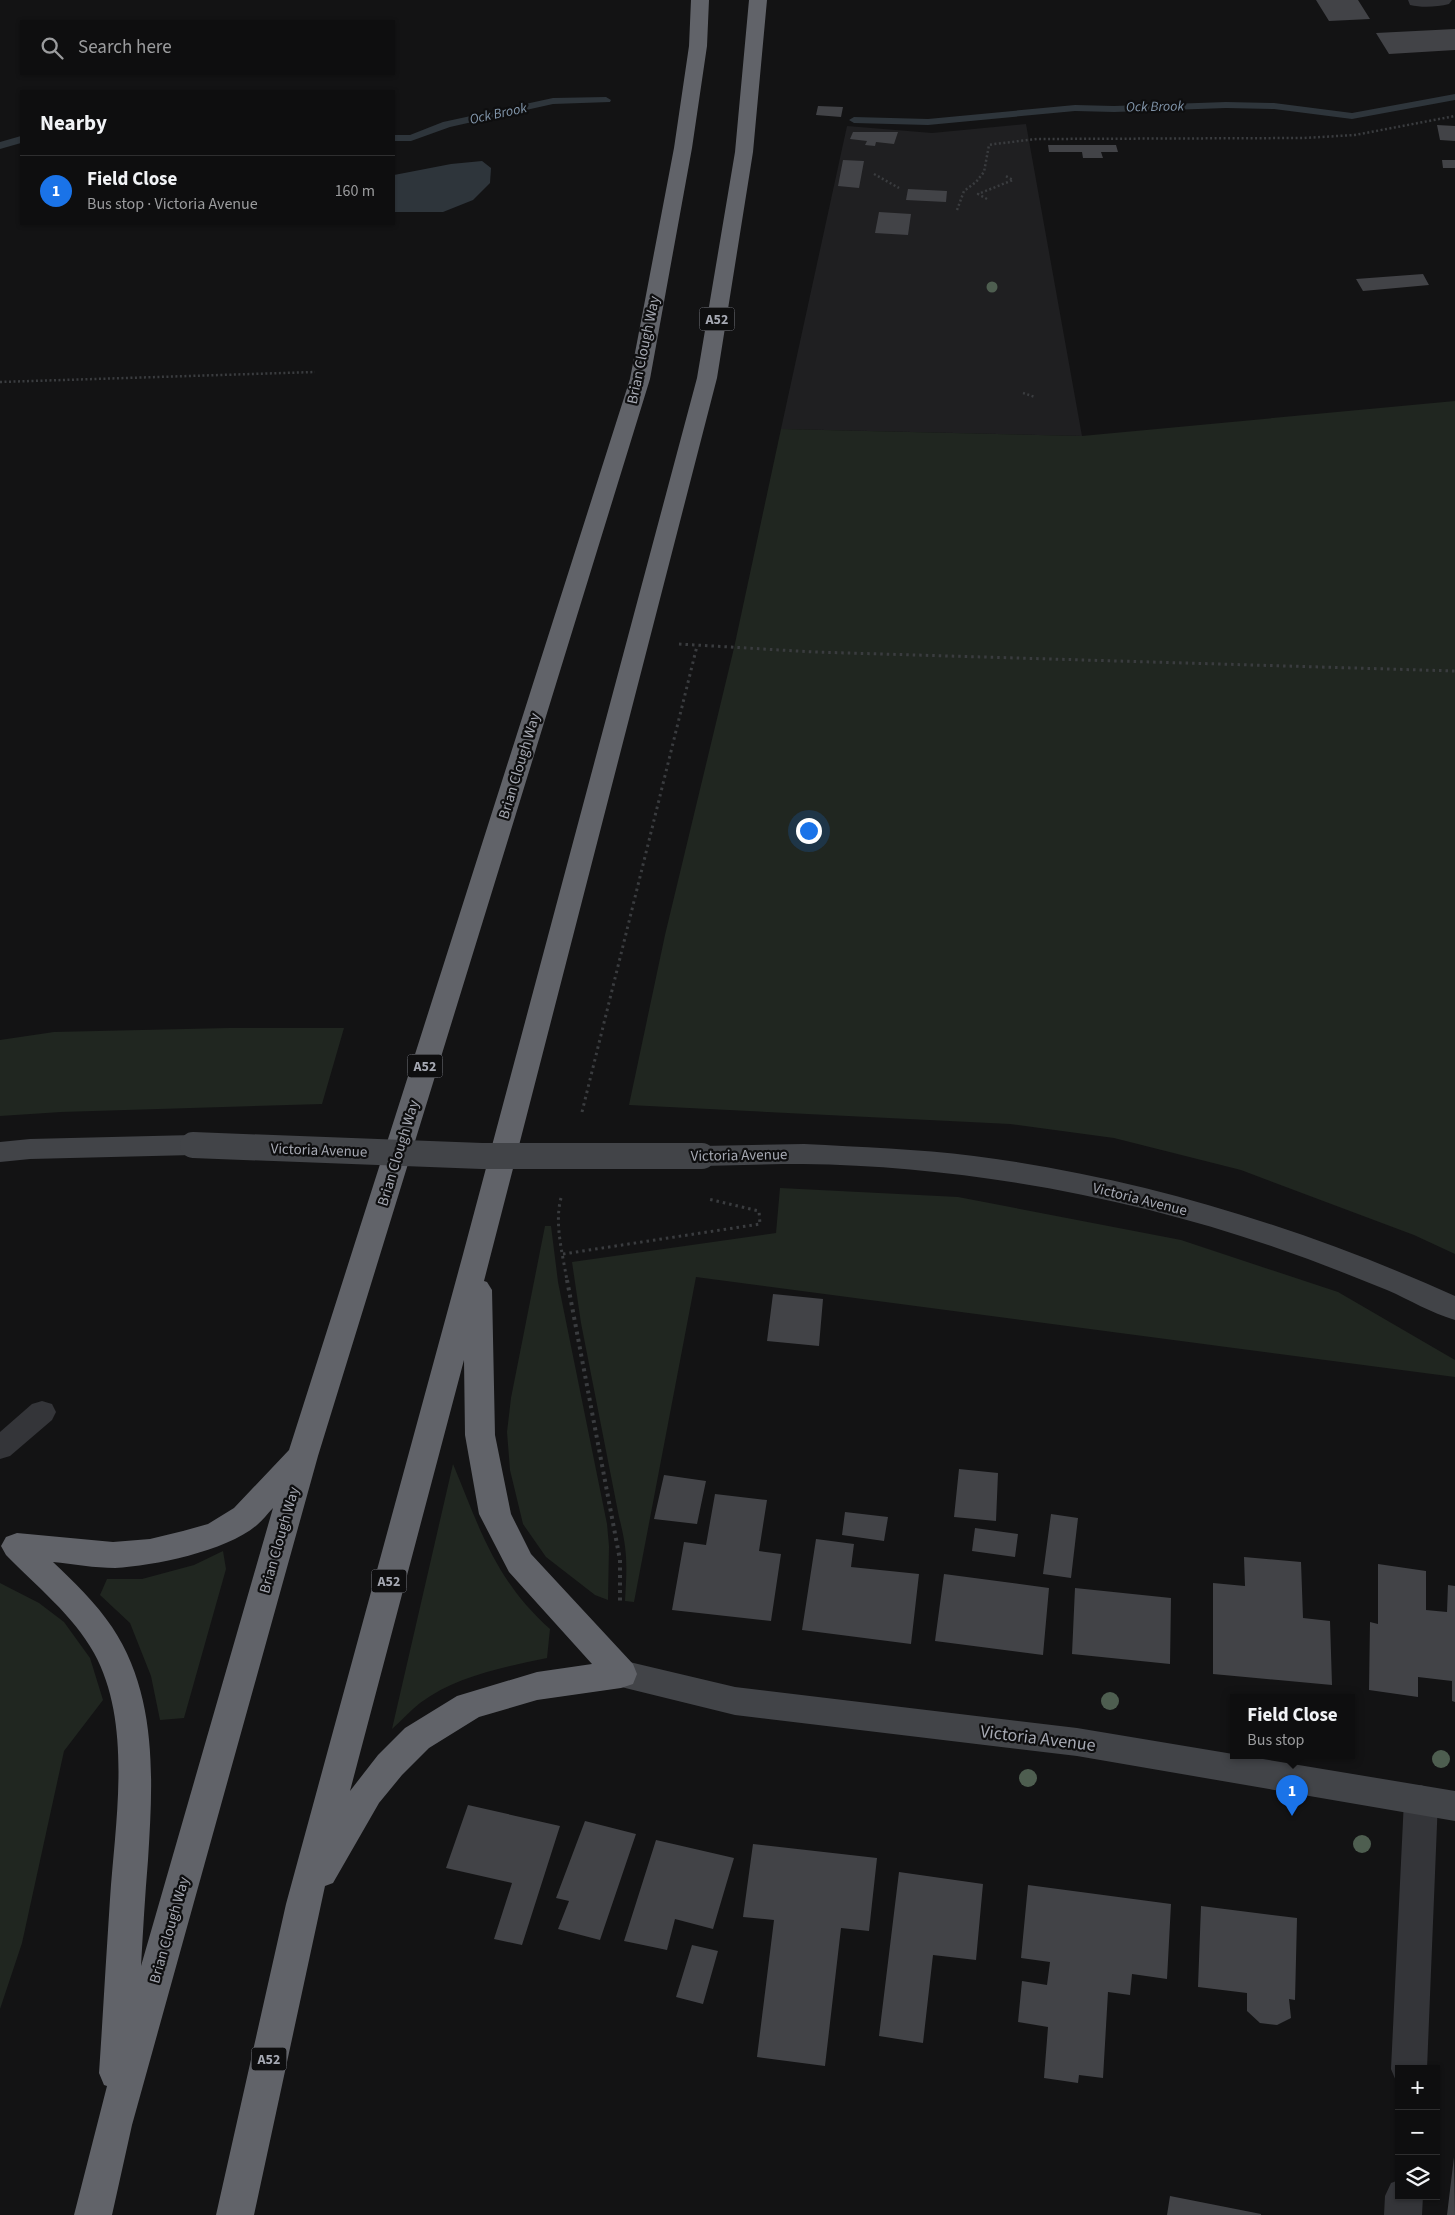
<!DOCTYPE html>
<meta charset="utf-8">
<style>
:root{--surface:#0e0e0f;--page:#171718;--text:#f1f3f6;--muted:#9b9c9e;--line:#2e2e2f;--accent:#1a73e8}
body{margin:0;font-family:"Source Sans 3",sans-serif;background:var(--page);color:var(--text)}
.controls{position:absolute;right:15px;bottom:15px;display:grid;overflow:hidden;border-radius:0px;box-shadow:0 1px 4px #0004}
.controls button{width:45px;height:45px;display:grid;place-items:center;padding:0;border:0;border-bottom:1px solid var(--line);background:var(--surface);color:var(--text);font:25px sans-serif}
.you{position:absolute;left:808px;top:830px;width:18px;height:18px;margin:-12px;border:4px solid #fff;border-radius:50%;background:#1a73e8;box-shadow:0 0 0 8px #1a73e833}
.badge{display:grid;place-items:center;width:32px;height:32px;border-radius:50%;background:var(--accent);color:#fff;font-size:16px;font-weight:700}
.pin{position:absolute;translate:-50% -41px;filter:drop-shadow(0 1px 2px #0008)}
.pin::after{content:'';position:absolute;top:26px;width:18px;height:15px;background:inherit;clip-path:polygon(0 0,100% 0,50% 100%)}
.popup{position:absolute;left:1230px;top:1694px;width:125px;height:65px;box-sizing:border-box;display:grid;place-content:center;border-radius:0px;background:var(--surface);filter:drop-shadow(0 1px 4px #0005);font-size:16px;white-space:nowrap;color:var(--muted)}
.popup b{font-size:19px;color:var(--text)}
.popup::after{content:'';position:absolute;left:50%;top:100%;margin-left:-10px;border:10px solid transparent;border-top-color:var(--surface)}
.list{margin:0;padding:0;list-style:none}
h2{display:flex;justify-content:space-between;align-items:center;height:65px;margin:0;padding:0 20px;font-size:21px}
h2 small{font-size:16px;font-weight:400;color:var(--muted)}
.list li{display:grid;grid-template-columns:32px 1fr auto;gap:15px;align-items:center;box-sizing:border-box;height:70px;padding:0 20px;border-top:1px solid var(--line)}
.list b{display:block;font-size:19px;white-space:nowrap}
.list p{margin:0;font-size:16px;white-space:nowrap;color:var(--muted)}
.list em{font-size:16px;font-style:normal;color:var(--muted)}
.icon{flex:none;width:28px;height:28px;fill:none;stroke:currentColor;stroke-width:2;stroke-linecap:round;stroke-linejoin:round}
.map{position:relative;flex:none;width:1455px;height:2215px;overflow:hidden}
.search{position:absolute;background:var(--surface);box-shadow:0 1px 4px #0004;left:20px;top:20px;width:375px;height:55px;display:flex;align-items:center;gap:12px;box-sizing:border-box;padding:0 18px;border-radius:0px;color:var(--muted);font-size:19px}
.panel{position:absolute;background:var(--surface);box-shadow:0 1px 4px #0004;left:20px;top:90px;width:375px;height:135px;border-radius:0px}
.map>svg:first-child{display:block}
.built{fill:#1f1f21}
.green{fill:#202620}
.water{fill:#2e353b}
.lines{fill:none;stroke-linecap:round;stroke-linejoin:round}
.stream{fill:#2e353b;fill-rule:evenodd}
.building{fill:#424347}
.path-far2{stroke:#3a3c3f;stroke-width:2.5;stroke-dasharray:2 2.5;stroke-linecap:butt}
.path-far1{stroke:#3a3c3f;stroke-width:3;stroke-dasharray:2.5 4;stroke-linecap:butt}
.path{stroke:#3a3c3f;stroke-width:4;stroke-dasharray:3 4.5;stroke-linecap:butt}
.lane{fill:#343539;fill-rule:evenodd}
.street{fill:#343539;fill-rule:evenodd}
.secondary{fill:#424448;fill-rule:evenodd}
.highway{fill:#616369;fill-rule:evenodd}
.secondary-bridge{stroke:#424448;stroke-width:26}
.tree{fill:#4e5e50}
.labels{text-anchor:middle;stroke-width:4.5;stroke-linejoin:round;paint-order:stroke}
.far-water-label{font-size:14px;font-style:italic;fill:#8195aa;stroke:#0e0e0f}
.shield{fill:#0e0e0f;stroke:#787a82;stroke-width:1}
.shield-label{font-size:14px;font-weight:bold;fill:#a6a9b3}
.street-label{font-size:15px;fill:#a6a9b3;stroke:#0e0e0f}
.near-street-label{font-size:18px;fill:#a6a9b3;stroke:#0e0e0f}
</style>
<div class="map">
<svg width="1455" height="2215" viewBox="0 0 1455 2215">
<rect width="100%" height="100%" fill="#131314"/>
<!-- built -->
<path class="built" d="M1026,124l56,312 -301,-7 66,-303 85,7z"/>
<!-- green -->
<path class="green" d="M1455,401v853l-41,-19 -173,-65 -127,-32 -104,-14 -381,-19 36,-170 69,-287 47,-219 301,7z
M229,1028h115l-22,76 -261,8 -61,4v-76l54,-8z
M780,1188l178,9 223,43 157,52 117,68v17l-759,-100 -62,325 -9,-1c2,-34 3,-50 -6,-84l-38,-194 -9,-61 204,-29z
M545,1226h6l7,56 49,242 2,22 -1,54 -13,-5 -49,-38 -23,-33 -13,-54 -3,-38 4,-34z
M453,1464c27,65 42,116 97,165l-3,29c-43,9 -91,18 -127,45 -10,8 -19,18 -28,26z
M223,1551l3,18 -42,149 -24,2 -9,-44 -21,-53 -30,-28 7,-16h35l52,-14z
M0,1583l39,20 25,19 26,36 13,42 -39,51 -42,192 -22,66z"/>
<!-- water -->
<path class="water" d="M482,161l9,7 -1,15 -17,17 -30,12h-49v-37l57,-11z"/>
<g class="lines">
<!-- stream -->
<path class="stream" d="M1455,94v6l-103,19 -78,-10 -48,-1 -112,4 -39,-1 -147,14 -74,-2 -5,-3 5,-3 74,2 147,-14 39,1 112,-4 48,1 78,10z
M606,97l5,3 -1,2 -57,2 -103,23 -39,14h-17v-6h16l33,-13 110,-24z
M21,136v7l-21,6v-7z"/>
</g>
<!-- building -->
<path class="building" d="M1316,0h42l12,19 -41,2z
M1455,29v21l-66,4 -13,-21z
M818,106l25,1 -2,10 -25,-2z
M1437,125l18,1v15l-15,-1z
M853,132h45l-4,12 -18,-2 -1,4 -10,-1 2,-4 -17,-2z
M1048,145h68l2,7h-17l2,6h-20l-1,-6h-33z
M843,160l21,1 -5,27 -21,-2z
M1442,160h13v8h-12z
M908,189l39,2 -1,11 -40,-2z
M879,212l32,2 -3,21 -33,-2z
M1423,274l6,11 -66,6 -7,-12z
M773,1294l50,5 -4,47 -52,-5z
M959,1469l39,4 -2,48 -42,-4z
M664,1475l42,6 -9,43 -43,-5z
M715,1494l52,6 -8,51 22,3 -10,67 -99,-11 12,-68 22,3z
M845,1512l43,5 -4,24 -42,-6z
M1051,1514l27,4 -7,60 -28,-4z
M975,1528l43,6 -3,23 -43,-6z
M816,1539l38,5 -3,23 68,7 -8,70 -109,-14z
M1244,1557l57,5 2,56 27,3 2,64 -119,-11v-91l32,3z
M1378,1564l48,7v39l21,2 1,-27 7,1v116l-3,-1v-20l-34,-4v20l-49,-7 1,-68 8,2z
M944,1574l105,14 -6,67 -108,-14z
M1075,1588l96,10 -1,66 -98,-10z
M468,1805l92,21 -38,119 -28,-6 18,-56 -66,-15z
M585,1821l51,13 -36,106 -42,-11 11,-28 -13,-3z
M656,1840l78,18 -21,71 -38,-10 -8,31 -43,-9z
M753,1844l124,14 -8,73 -28,-3 -16,138 -68,-9 17,-137 -31,-3z
M899,1872l84,12 -7,76 -43,-5 -10,88 -44,-7z
M1028,1885l143,19 -4,75 -35,-5 -2,21 -22,-3 -5,86 -24,-3 -1,8 -34,-5 4,-51 -30,-5 4,-41 25,4 3,-23 -29,-4z
M1201,1906l96,12 -2,82 -6,-1 2,19 -14,7 -17,-2 -13,-12v-18l-49,-6z
M692,1945l26,6 -15,53 -27,-7z
M1454,2157l1,58h-8z
M1170,2196l91,18v1h-94z"/>
<g class="lines">
<!-- path-far2 -->
<path class="path-far2" d="M874,174l25,14
M987,199l-9,-5 35,-14 -9,-5
M957,210l7,-19 12,-9 8,-10 5,-27 5,-1 43,-5 267,-1 51,-3 100,-19
M0,382l315,-10
M1023,393l12,4"/>
<!-- path-far1 -->
<path class="path-far1" d="M679,644l135,8 641,19
M582,1112l115,-466
M561,1198c-7,26 2,57 6,83
M563,1254l197,-30 -1,-13 -51,-12"/>
<!-- path -->
<path class="path" d="M567,1280l53,280v44"/>
<!-- lane -->
<path class="lane" d="M42,1401l10,3 4,8 -4,8 -42,36 -10,3v-27l32,-28z"/>
<!-- street -->
<path class="street" d="M1408,0h44l-3,4c-12,3 -27,4 -39,1z
M1421,1785l12,5 5,10 -11,269h-28v13l-3,-1 -5,-12 13,-269 5,-10z
M1399,2180v16h24l-1,19h-38l1,-19 6,-13z"/>
<!-- secondary -->
<path class="secondary" d="M193,1135l10,3 4,7 -4,7 -10,3 -163,4 -30,3v-20l30,-3z
M804,1144c57,3 114,5 170,12 165,21 330,72 481,140v24c-24,-7 -45,-20 -68,-30 -37,-15 -75,-30 -113,-43 -147,-51 -314,-81 -471,-83 -33,0 -67,1 -101,2l-10,-3 -4,-7 4,-7 10,-3z
M621,1660l114,27 342,41 378,63v30l-378,-65 -342,-41 -126,-31 -4,-10 4,-10z"/>
<!-- highway -->
<path class="highway" d="M691,0h18l-2,46 -15,102 -42,231 -332,1077 -186,669 -20,90h-38l33,-129 -3,-1 -5,-12c4,-58 7,-116 11,-174 5,-76 23,-175 -16,-246 -21,-38 -58,-67 -88,-98l-5,-9 5,-9 11,-4 96,9 37,-3 33,-8 25,-7 26,-16 55,-58 341,-1071 44,-231 15,-102zM273,1508l-132,458c2,-35 4,-71 7,-106 5,-79 10,-164 -36,-233 -16,-24 -38,-45 -59,-65 20,2 42,6 62,6 39,-2 112,-17 142,-43 6,-5 10,-11 16,-17z
M749,0h18l-14,152 -36,226 -233,903 3,1 5,8 3,145 16,79 20,40 102,110 4,10 -4,10 -12,4 -84,12 -58,17 -50,31 -27,27 -23,28 -46,80 -8,3 -71,329h-38l70,-311 176,-646 235,-880 38,-226zM464,1360l1,75 14,79 30,58 83,92 -55,8 -80,24 -52,32 -27,27 -28,36z"/>
<!-- secondary-bridge -->
<path class="secondary-bridge" d="M193,1145l289,11h220"/>
</g>
<!-- trees -->
<g class="tree">
<circle cx="992" cy="287" r="5.5"/>
<circle cx="1110" cy="1701" r="9"/>
<circle cx="1441" cy="1759" r="9"/>
<circle cx="1028" cy="1778" r="9"/>
<circle cx="1362" cy="1844" r="9"/>
</g>
<g class="labels">
<!-- far-water labels -->
<g class="far-water-label">
<text transform="translate(1155 106) rotate(-1)" y="5">Ock Brook</text>
<text transform="translate(498 113) rotate(-12)" y="5">Ock Brook</text>
</g>
<!-- shield labels -->
<g class="shield">
<rect x="699.5" y="307.5" width="35" height="23" rx="4"/>
<rect x="407.5" y="1054.5" width="35" height="23" rx="4"/>
<rect x="371.5" y="1569.5" width="35" height="23" rx="4"/>
<rect x="251.5" y="2047.5" width="35" height="23" rx="4"/>
</g>
<g class="shield-label">
<text x="717" y="324">A52</text>
<text x="425" y="1071">A52</text>
<text x="389" y="1586">A52</text>
<text x="269" y="2064">A52</text>
</g>
<!-- street labels -->
<g class="street-label">
<text transform="translate(643 350) rotate(-78)" y="5">Brian Clough Way</text>
<text transform="translate(519 766) rotate(-73)" y="5">Brian Clough Way</text>
<text transform="translate(319 1150) rotate(2)" y="5">Victoria Avenue</text>
<text transform="translate(398 1153) rotate(-73)" y="5">Brian Clough Way</text>
<text transform="translate(739 1155) rotate(-1)" y="5">Victoria Avenue</text>
<text transform="translate(1140 1199) rotate(14)" y="5">Victoria Avenue</text>
<text transform="translate(279 1540) rotate(-74)" y="5">Brian Clough Way</text>
<text transform="translate(169 1930) rotate(-74)" y="5">Brian Clough Way</text>
</g>
<!-- near-street labels -->
<g class="near-street-label">
<text transform="translate(1038 1738) rotate(7)" y="6">Victoria Avenue</text>
</g>
</g>
</svg>
<div class="controls">
<button>+</button>
<button>−</button>
<button><svg class="icon" aria-label="layers" viewBox="0 0 24 24"><path d="M12 4l9 5-9 5-9-5zM3 14l9 5 9-5"/></svg></button>
</div>
<div class="you"></div>
<div class="pin badge" style="left:1292px;top:1816px">1</div>
<div class="popup"><b>Field Close</b>Bus stop</div>
<div class="search"><svg class="icon" aria-label="search" viewBox="0 0 24 24"><circle cx="10" cy="10" r="6"/><path d="M15 15l6 6"/></svg>Search here</div>
<section class="panel">
<h2>Nearby<small></small></h2>
<ul class="list">
<li><span class="badge">1</span><div><b>Field Close</b><p>Bus stop · Victoria Avenue</p></div><em>160 m</em></li>
</ul>
</section>
</div>
